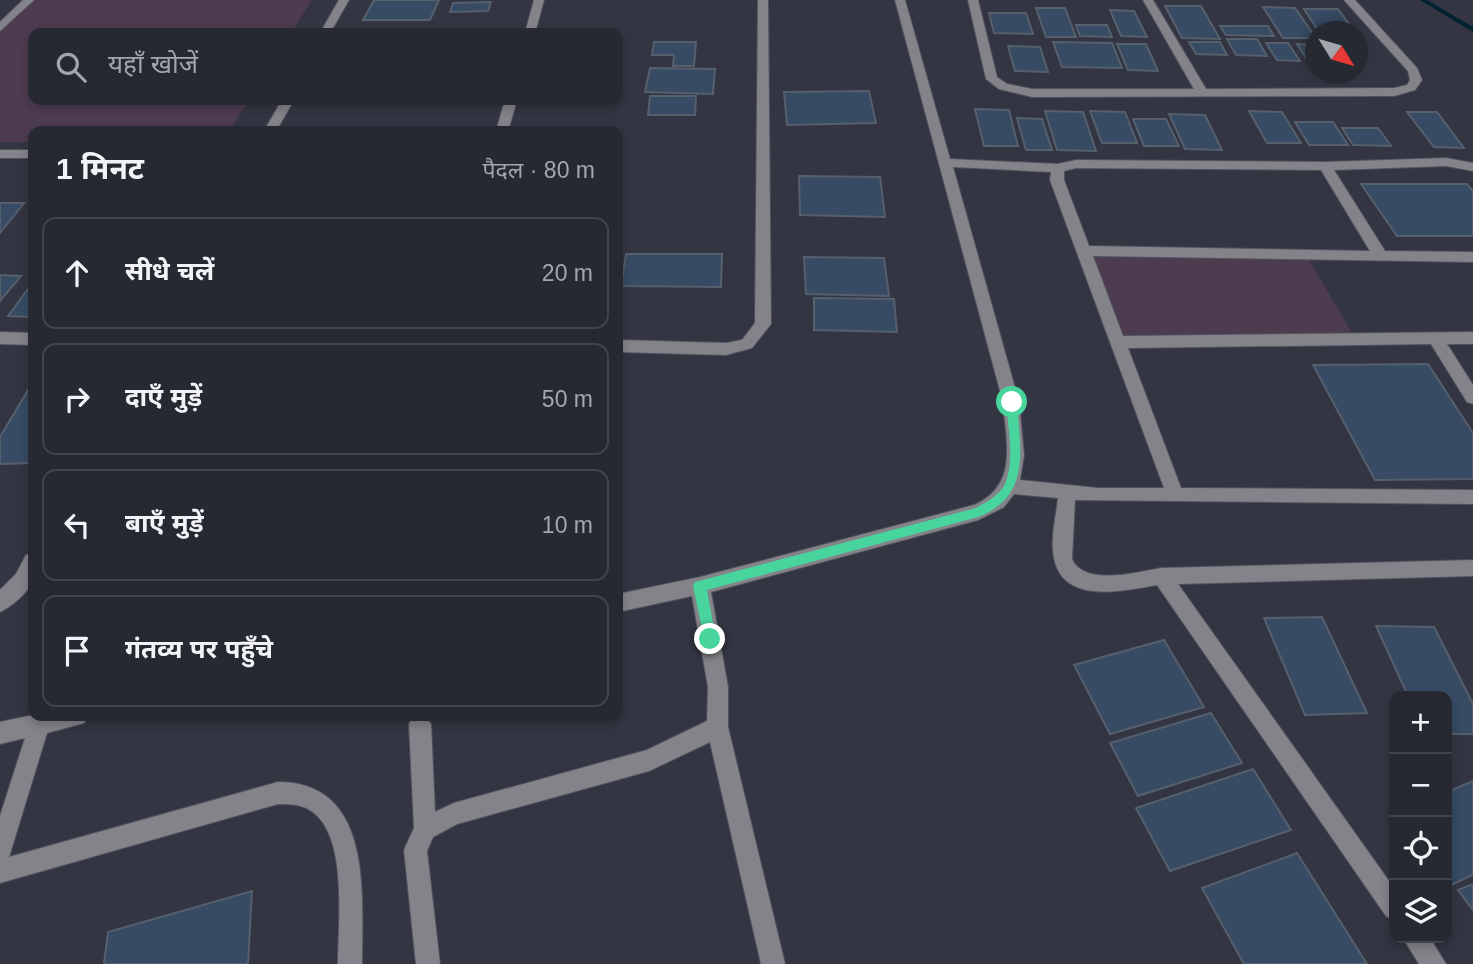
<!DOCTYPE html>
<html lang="hi">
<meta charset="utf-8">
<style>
:root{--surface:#262832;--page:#32343e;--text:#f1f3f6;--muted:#a4a6ac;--line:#42444d}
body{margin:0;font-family:Arial,"Noto Sans Devanagari",sans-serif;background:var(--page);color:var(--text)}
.controls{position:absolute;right:21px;bottom:21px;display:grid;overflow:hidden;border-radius:14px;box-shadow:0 4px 10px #0003}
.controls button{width:63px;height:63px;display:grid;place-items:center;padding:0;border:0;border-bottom:2px solid var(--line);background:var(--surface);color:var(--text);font:35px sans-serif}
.compass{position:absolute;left:1305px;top:21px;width:63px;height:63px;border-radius:50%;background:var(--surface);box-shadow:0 4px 10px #0003;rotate:127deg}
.stop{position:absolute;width:21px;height:21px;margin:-16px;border:5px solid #47d49d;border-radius:50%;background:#fff}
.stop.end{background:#47d49d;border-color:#fff;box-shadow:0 2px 7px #0008}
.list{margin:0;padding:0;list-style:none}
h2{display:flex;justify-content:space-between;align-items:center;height:91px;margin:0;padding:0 28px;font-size:30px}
h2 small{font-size:23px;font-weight:400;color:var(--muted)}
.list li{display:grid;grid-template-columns:46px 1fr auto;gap:21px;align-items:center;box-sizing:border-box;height:112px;margin:0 14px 14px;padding:0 14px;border:2px solid var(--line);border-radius:14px}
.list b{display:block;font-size:26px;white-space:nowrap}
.list em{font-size:23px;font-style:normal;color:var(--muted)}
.icon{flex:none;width:38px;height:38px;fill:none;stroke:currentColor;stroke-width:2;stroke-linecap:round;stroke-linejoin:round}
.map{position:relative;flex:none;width:1473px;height:964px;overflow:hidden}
.search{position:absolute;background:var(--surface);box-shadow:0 4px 10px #0003;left:28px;top:28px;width:595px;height:77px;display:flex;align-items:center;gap:18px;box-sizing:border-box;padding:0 24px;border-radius:14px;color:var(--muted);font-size:26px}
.panel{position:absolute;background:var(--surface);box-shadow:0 4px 10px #0003;left:28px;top:126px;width:595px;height:595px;border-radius:14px}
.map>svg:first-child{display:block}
.green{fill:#4d3b50}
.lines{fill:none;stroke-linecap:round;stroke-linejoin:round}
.stream{fill:#002231;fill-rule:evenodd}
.building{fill:#374b64;stroke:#565f6c;stroke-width:2}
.minor-casing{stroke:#51535f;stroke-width:2}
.minor{fill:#85838a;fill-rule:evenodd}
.route{fill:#47d49d}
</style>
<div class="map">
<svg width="1473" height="964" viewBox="0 0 1473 964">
<rect width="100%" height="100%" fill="#333542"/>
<!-- green -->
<path class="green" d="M29,0h283l-21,33h-258v67h216l-20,31h-196v11h-33v-114z
M1079,253l227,1 50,86 -248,-1z"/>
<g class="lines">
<!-- stream -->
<path class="stream" d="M1420,0h7l46,27v5z"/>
</g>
<!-- building -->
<path class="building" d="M374,0h65l-9,20h-67z
M491,2l-3,9 -38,1 3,-9z
M1165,6h36l19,33 -38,-1z
M1263,7l32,1 21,30h-33z
M1036,8h29l11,29h-30z
M1304,9h34l17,23h-36z
M1110,10l24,1 13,26 -26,-1z
M989,13h37l7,21 -39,-1z
M1076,25h31l5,12 -32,-1z
M1220,26h48l6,10 -48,-1z
M1227,39h30l10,17 -31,-1z
M654,42h42l-2,24h-21l1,-11h-22z
M1053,42l59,1 10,25 -60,-1z
M1189,42h31l7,13 -31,-1z
M1266,43h22l12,18 -23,-1z
M1117,44h29l12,27 -30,-1z
M1297,44l19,1v27h-1z
M1008,46l32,1 8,25 -33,-1z
M650,68l65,1 -2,25 -68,-2z
M869,91l7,32 -89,2 -3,-33z
M650,96h46l-1,19h-47z
M975,109l34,1 9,36h-34z
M1045,111l38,1 13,39 -39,-1z
M1090,111l35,1 12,31h-35z
M1249,111l33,1 19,31h-34z
M1407,112h30l27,36 -30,-1z
M1169,114l36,1 17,35 -37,-1z
M1017,118l25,1 10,31h-26z
M1133,119h33l13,27h-35z
M1295,122h38l15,23h-39z
M1342,128h36l13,18 -38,-1z
M799,176l81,1 5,40 -85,-2z
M1361,184h106l6,7v45h-76z
M0,203h24l-24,30z
M626,254h96l-1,33 -100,-1z
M804,257l80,1 5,38 -83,-2z
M0,275l21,1 -21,25z
M33,282v35l-25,-1z
M814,298l80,1 3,33 -83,-2z
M1428,364l45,69v46l-98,1 -62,-115z
M31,385l2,78 -33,1v-27z
M1322,617l45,96 -62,2 -41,-97z
M1376,626l58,1 39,77v30h-26v-38h-39z
M1164,640l40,67 -94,27 -36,-69z
M1211,713l31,50 -104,33 -28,-53z
M1253,769l38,61 -121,41 -34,-63z
M1473,781v94l-22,10 -4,-6v-87z
M1297,853l70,111h-123l-42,-76z
M1473,884v26l-15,-20z
M252,891l-4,73h-144l4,-32z"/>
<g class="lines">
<defs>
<path id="minor" d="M23,0h11l-34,31v-9z
M339,0h10l-19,33h-10z
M534,0h10l-9,33h-10z
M758,0h10l3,324 -19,24 -26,7 -108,-3v-12l108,3 16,-3 13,-17z
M895,0h10l45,159 108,5 18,-4 249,2 121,-4 27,5v8l-27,-5 -112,4 51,81 88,1v10l-380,-6 30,80 350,-4v12h-26l26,41v19l-6,-2 -36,-58 -303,4 53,140 292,2v14l-398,-4 -3,59c12,28 66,13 89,9l312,-8v16l-295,8 216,304v32l-8,-4 -229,-331c-34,6 -94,20 -103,-27 -4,-19 2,-41 4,-60l-44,-4 -10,13 -26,13 -267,72 17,95v40l57,237h-24l-51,-222 -61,29 -192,53 -24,13 -6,14 13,113h-24l-12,-114 10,-22 -5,-104 4,-7 12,-1 6,8 4,88 19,-9 193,-53 60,-29 1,-34 -16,-91 -74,16v-18l82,-17 274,-72c45,-20 32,-63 29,-103zM953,167l98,5 -1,8 114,308h-66l-78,-8 4,-25 -5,-53zM1076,168l245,2 49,81 -281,-5 -25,-66v-9z
M968,0h10l19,77 10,7 25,5h162l-51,-89h10l53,89 188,-1 13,-3 3,-5 -2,-9 -64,-71h11l62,68 5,12 -7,10 -21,6 -362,1 -33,-8 -13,-10z
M282,100h12l-18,31h-12z
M505,100h12l-9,31h-12z
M0,150h33v8h-33z
M0,332l33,1v12l-33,-1z
M33,553c0,8 2,20 -1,28 -3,11 -22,27 -32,31v-22l16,-16 10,-19z
M33,715l54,1 -3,7 -37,10 -38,124 269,-75c96,0 84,114 84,182h-24c0,-39 10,-124 -24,-151 -11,-9 -23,-9 -36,-9l-278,79v-67l25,-78 -25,6v-22z
M1403,938h27l16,26h-27z"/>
</defs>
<!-- minor casing -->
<use href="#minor" class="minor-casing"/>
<!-- minor -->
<use href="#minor" class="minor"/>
</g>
<!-- route -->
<path class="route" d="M1012,398l5,4c3,47 15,94 -39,115l-271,73 9,49 -2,4h-9l-12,-57 2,-4 281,-74c10,-6 23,-12 29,-24 10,-23 3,-57 1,-82z"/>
</svg>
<div class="controls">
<button>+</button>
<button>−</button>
<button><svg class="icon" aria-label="locate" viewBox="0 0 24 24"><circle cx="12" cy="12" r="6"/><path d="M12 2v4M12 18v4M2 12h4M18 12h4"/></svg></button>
<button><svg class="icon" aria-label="layers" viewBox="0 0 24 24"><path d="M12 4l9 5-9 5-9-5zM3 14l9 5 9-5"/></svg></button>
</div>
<svg class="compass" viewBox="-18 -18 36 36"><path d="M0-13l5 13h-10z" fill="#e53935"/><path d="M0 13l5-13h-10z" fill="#a4a6ac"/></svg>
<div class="stop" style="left:1012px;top:402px"></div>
<div class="stop end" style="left:710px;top:639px"></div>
<div class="search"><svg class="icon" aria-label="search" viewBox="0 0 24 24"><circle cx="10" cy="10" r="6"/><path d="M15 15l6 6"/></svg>यहाँ खोजें</div>
<section class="panel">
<h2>1 मिनट<small>पैदल · 80 m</small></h2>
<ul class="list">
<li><svg class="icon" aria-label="ahead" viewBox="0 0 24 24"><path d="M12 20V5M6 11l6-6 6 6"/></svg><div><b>सीधे चलें</b></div><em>20 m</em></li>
<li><svg class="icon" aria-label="right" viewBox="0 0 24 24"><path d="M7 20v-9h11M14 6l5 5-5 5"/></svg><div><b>दाएँ मुड़ें</b></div><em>50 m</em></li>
<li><svg class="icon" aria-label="left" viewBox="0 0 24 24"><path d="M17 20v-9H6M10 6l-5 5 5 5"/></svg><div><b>बाएँ मुड़ें</b></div><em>10 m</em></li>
<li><svg class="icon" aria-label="arrive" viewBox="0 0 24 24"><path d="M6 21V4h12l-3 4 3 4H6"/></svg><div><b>गंतव्य पर पहुँचे</b></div></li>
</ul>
</section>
</div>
